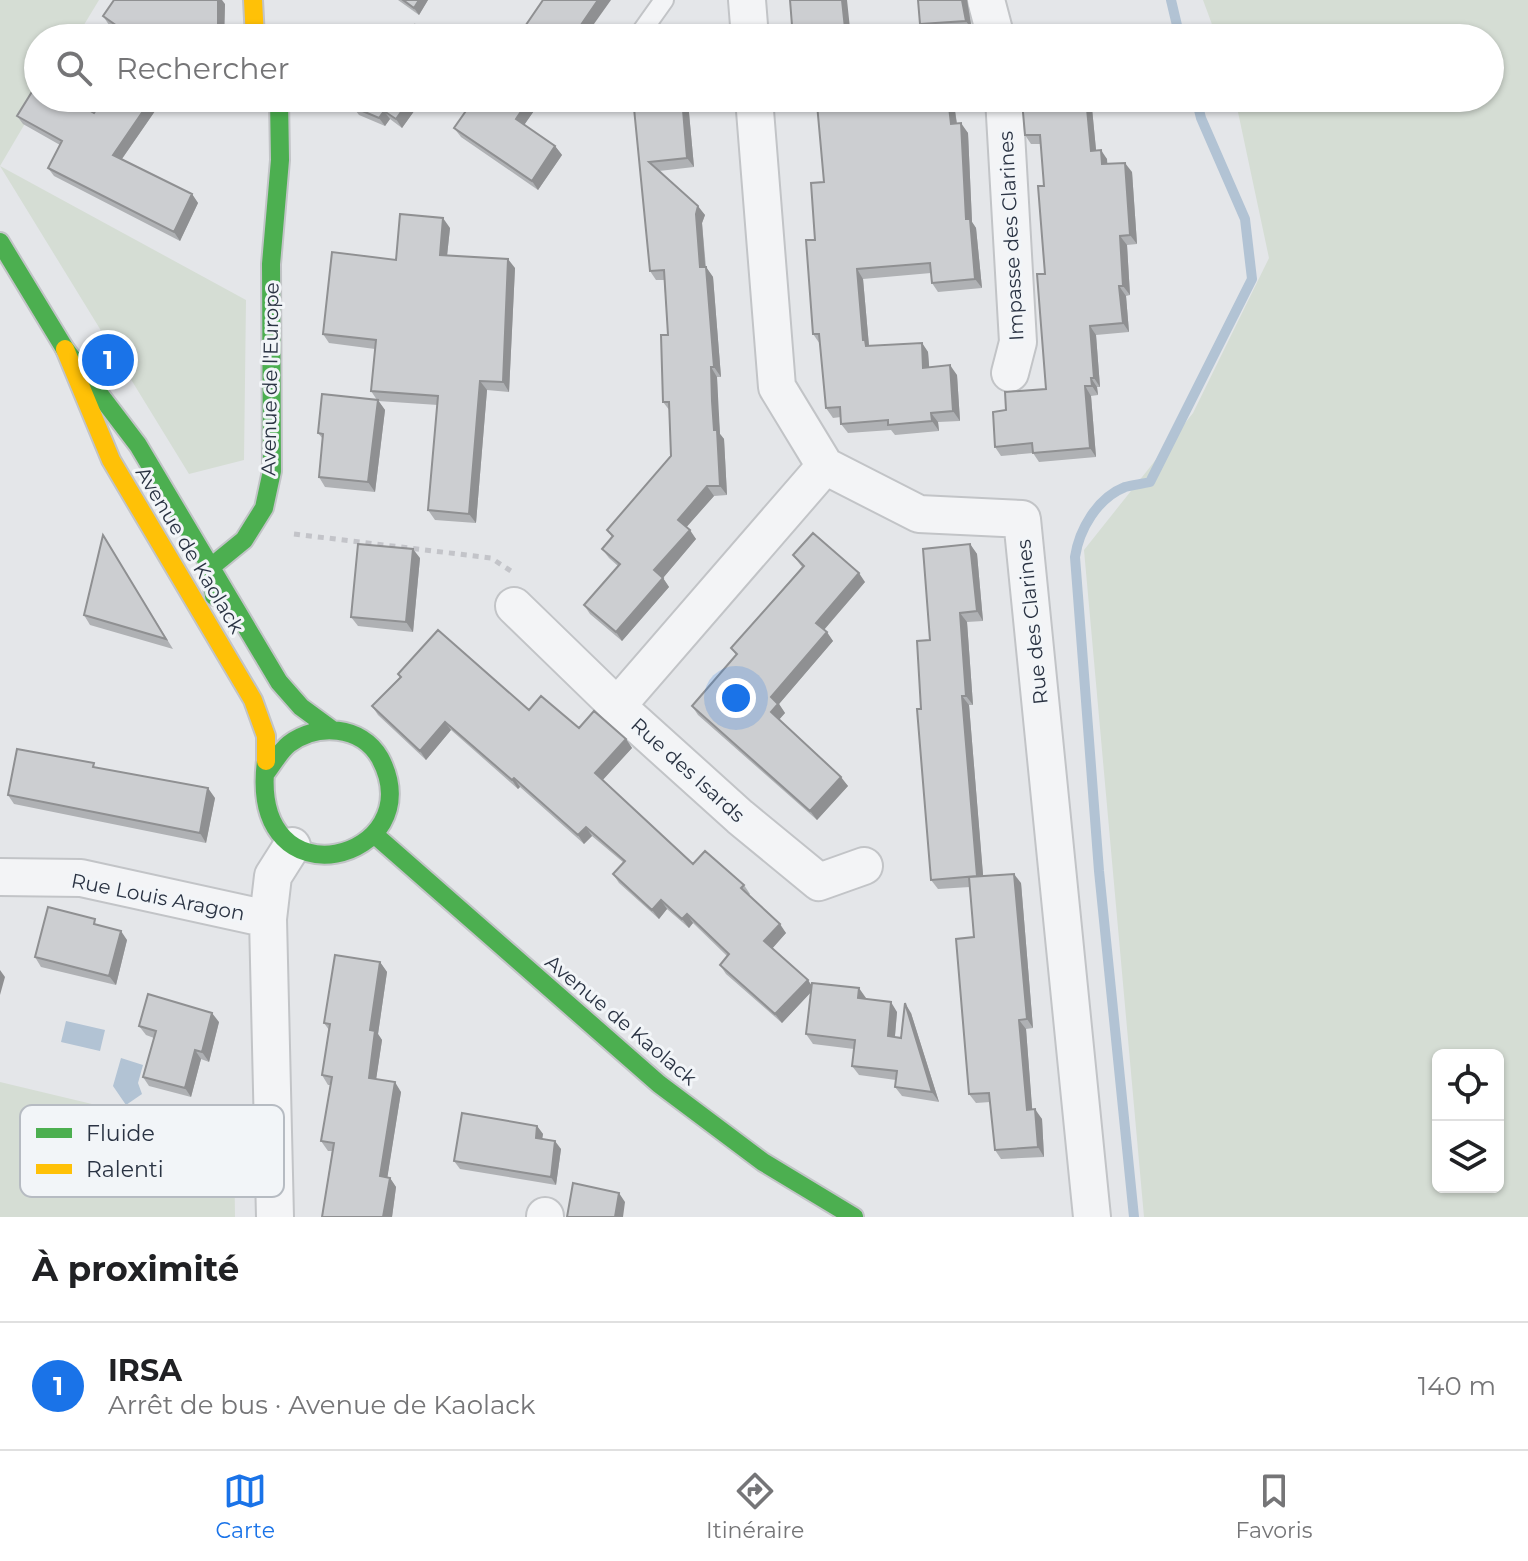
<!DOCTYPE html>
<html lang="fr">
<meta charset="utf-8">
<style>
:root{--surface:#fff;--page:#f6f6f6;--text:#202124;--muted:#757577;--line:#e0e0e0;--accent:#1a73e8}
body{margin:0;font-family:Montserrat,sans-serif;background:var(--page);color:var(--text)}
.controls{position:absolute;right:24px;bottom:24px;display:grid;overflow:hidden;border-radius:12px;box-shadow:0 2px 6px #0004}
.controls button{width:72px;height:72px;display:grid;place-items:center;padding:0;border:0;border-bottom:2px solid var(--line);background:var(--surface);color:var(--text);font:40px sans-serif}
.you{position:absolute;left:736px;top:698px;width:28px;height:28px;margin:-20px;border:6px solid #fff;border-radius:50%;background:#1a73e8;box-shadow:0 0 0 12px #1a73e833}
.badge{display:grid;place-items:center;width:52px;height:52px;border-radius:50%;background:var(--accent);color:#fff;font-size:26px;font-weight:700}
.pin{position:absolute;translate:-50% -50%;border:4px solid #fff;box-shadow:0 2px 8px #0006}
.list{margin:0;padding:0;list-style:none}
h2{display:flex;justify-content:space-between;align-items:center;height:104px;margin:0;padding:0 32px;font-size:34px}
h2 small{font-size:26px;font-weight:400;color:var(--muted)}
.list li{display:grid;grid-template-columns:52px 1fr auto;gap:24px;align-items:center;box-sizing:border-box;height:128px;padding:0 32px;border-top:2px solid var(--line)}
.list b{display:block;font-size:30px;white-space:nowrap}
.list p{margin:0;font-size:26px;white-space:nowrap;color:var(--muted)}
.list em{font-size:26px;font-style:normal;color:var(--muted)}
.icon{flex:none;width:44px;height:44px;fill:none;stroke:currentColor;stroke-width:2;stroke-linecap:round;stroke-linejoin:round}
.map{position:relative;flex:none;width:1528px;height:1217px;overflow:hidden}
.search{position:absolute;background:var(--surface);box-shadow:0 2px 6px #0004;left:24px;right:24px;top:24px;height:88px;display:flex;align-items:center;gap:20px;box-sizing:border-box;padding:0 28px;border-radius:44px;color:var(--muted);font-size:30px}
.sheet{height:232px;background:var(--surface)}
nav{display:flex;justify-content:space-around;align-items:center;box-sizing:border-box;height:112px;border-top:2px solid var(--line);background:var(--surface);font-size:22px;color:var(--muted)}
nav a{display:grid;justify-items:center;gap:4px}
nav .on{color:var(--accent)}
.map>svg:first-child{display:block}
.green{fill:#d5ddd4;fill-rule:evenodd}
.water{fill:#b2c3d4}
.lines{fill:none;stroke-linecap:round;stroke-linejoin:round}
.stream{stroke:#b2c3d4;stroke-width:10}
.lane-casing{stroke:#c2c4c7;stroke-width:22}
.street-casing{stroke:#c2c4c7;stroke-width:40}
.fast-casing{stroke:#c2c4c7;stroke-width:22}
.slow-casing{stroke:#c2c4c7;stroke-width:22}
.path{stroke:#c3c4c9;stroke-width:5;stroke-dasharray:6 6;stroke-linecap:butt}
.lane{stroke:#f3f4f6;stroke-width:18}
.street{stroke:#f3f4f6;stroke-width:36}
.fast{stroke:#4caf50;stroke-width:18}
.slow{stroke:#ffc107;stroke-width:18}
.wall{fill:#afb1b4}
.shaded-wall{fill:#8f9092}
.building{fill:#ccced1;stroke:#8f9092;stroke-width:2}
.labels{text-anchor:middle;stroke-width:6;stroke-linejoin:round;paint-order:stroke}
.street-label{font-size:20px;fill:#2a3343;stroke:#f2f5f8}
.key{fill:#f2f5f8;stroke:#b6bbc2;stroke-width:2}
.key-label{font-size:22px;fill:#2a3343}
</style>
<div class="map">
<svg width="1528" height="1217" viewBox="0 0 1528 1217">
<rect width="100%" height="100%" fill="#e4e6e9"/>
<!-- green -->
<path class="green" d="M0,0h99l-23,38h-38l2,60 -40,68z
M1203,0h325v1217h-384l-60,-667 109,-137 76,-155 -34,-160h255v-60h-273zM1438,1055h60v132h-60z
M0,166l246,134 -2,160 -55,14z
M0,1082l234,56 1,79h-235z"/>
<!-- water -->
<path class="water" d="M66,1021l39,9 -5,21 -39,-9z
M121,1058l22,7 -5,18 4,11 -16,11 -13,-19z"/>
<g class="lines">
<!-- stream -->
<path class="stream" d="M1171,0l9,38
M1134,1217l-35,-346 -24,-314c4,-27 22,-59 50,-70 7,-2 17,-3 25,-5l102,-203 -7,-60 -44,-101 -5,-20"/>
<defs>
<path id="lane" d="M637,38l27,-38"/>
<path id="street" d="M747,0l3,38
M986,0l10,38
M754,98l23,289 48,79 94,48 103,5 70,698
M1004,98l14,244 -8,31
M825,466l-208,240 123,111 79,65 45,-16
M514,606l103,100
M0,877l81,1 187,41
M275,1217l-7,-298 5,-43 19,-30
M545,1217v-1"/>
<path id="fast" d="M0,242l65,107 73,96 141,237 22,25 30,22
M214,596l-3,-29 33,-27 20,-32 8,-37 -1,-207 9,-104 -1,-62
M266,773c7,-9 14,-22 23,-29 28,-21 72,-19 91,14 54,102 -133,152 -114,3
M375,835l284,249 104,78 91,55"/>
<path id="slow" d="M253,0l2,38
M65,349l46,111 142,240 13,36v25"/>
</defs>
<!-- lane casing -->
<use href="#lane" class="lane-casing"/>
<!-- street casing -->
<use href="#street" class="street-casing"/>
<!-- fast casing -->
<use href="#fast" class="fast-casing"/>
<!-- slow casing -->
<use href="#slow" class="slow-casing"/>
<!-- path -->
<path class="path" d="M294,534l197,24 20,13"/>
<!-- lane -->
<use href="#lane" class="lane"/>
<!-- street -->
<use href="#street" class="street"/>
<!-- fast -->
<use href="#fast" class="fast"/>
<!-- slow -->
<use href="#slow" class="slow"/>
</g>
<!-- wall -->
<path class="wall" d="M398,0h30l-9,15z
M918,0h49l5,30 -46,4 -6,-10z
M225,4l-1,34h-15l-3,-2 -1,2h-77l-19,-13 -6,-9z
M164,98l-42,61 70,35 6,9 -18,38 -126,-65 -6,-8 12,-23 -37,-21 -6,-8 77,-3z
M360,98h61l1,2 -20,28 -12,-9 -5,7 -26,-11 -6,-8z
M475,98h68l-19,27 31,21 7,9 -24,35 -77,-53 -7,-9z
M633,98h52l3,4 6,65 -35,4 46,44 -3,8 4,44 7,10 8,100h-4l1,33 2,24 4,5 3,56 -13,1 -28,31 10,12 -33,39 6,9 -47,54 -32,-27 -6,-9 34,-39 -9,-8 -7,-9 10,-12 -5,-7 64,-74 -1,-45 -7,-9 5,-67 -4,-55h-8l-6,-9z
M1049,98h42l5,52 11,9v5l25,8 5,72 -10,1 3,50 -4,1 3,36 -33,3 4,52h-3l1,8 -7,1 5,61 -57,5 -6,-9 -32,3 -6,-9 11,-37 40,-21 -2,-203 -3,-42h-10l-6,-9z
M954,104l3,19 11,10 4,89 4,6 6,60 -44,4 -6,-9 -1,-10 -68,6 6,67 53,-3 6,9 1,15 28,8 3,46 -22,1 1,9 -44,4 -4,-5 -43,3 -7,-9v-7l-8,1 -7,-10 -6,-64 -7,-10 2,-94 9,-58z
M450,228l-3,28 68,12 -6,124 -22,-2 -11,133 -41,-3 -7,-10 10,-105 -60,-4 7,9 -10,82 -50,-5 -6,-10 4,-38 -5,-6 59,-33 -6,-9 4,-42 -46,-6 -6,-9 73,-74z
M970,544l7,10 6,67 -16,1 6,83h-4l14,171 38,7 12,145 -7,1 6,81 10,9 2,38 -43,2 -6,-9 -5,-48 -14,1 -7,-9 5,-157 -4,-50 -32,2 -7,-9 -10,-171 9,-69z
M109,545l64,104 -83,-24 -6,-10z
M793,555l72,27 -41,48 9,11 -54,63 6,9 -6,6 69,67 -31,34 -119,-105 -6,-9 44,-51 -5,-7 71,-81z
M420,558l-7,74 -55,-6 -7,-9z
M398,674l131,36 50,18 47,11 6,9 -30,32 91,84 51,21 6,9 -1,1 37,38 -14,15 40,38 54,12 -1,1 32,13 -2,25 6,1 10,-25 28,89 -37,-6 -7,-9 1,-7 -37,-5 -7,-9 2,-17 -41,-5 -7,-10 5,-42 -29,31 -56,-49 -6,-9 7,-9 -34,-33 -4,5 -22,-19 -8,10 -40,-36 -6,-9 11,-11 -32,-27 -8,8 -64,-57 -2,2 -67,-59 -25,30 -48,-45 -6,-9 28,-29z
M97,768l118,30 -9,45 -192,-39 -6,-9z
M100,926l27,14 -11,45 -75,-18 -6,-10z
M380,962l7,10 -9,62 4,6 -6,39 25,13 -14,86h3l6,9 -4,30h-70l10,-66h-4l-7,-10 10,-56h-3l-6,-10 7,-45 -5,-7z
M219,1022l-10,40 -8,-3 -10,38 -42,-11 -6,-9 11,-39 -8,-3 -7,-9z
M537,1126l6,8 -1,5 19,10 -5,36 -96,-16 -6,-8z"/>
<!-- shaded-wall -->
<path class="shaded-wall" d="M218,0h4l3,4 -1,34h-6z
M419,0h9l-9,15 -5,-7z
M598,0h13l-27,38h-12z
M842,0h5l4,38h-5z
M962,0h5l5,30 -6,-9z
M200,27l6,9 -1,2h-12z
M152,98h12l-45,65 -6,-8z
M411,98h10l1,2 -20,28 -6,-9z
M530,98h13l-21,30 -6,-9z
M682,98h3l3,4 6,65 -7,-9z
M948,98h3l3,6 4,29 -7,-9z
M1086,98h5l6,62 -6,-9z
M384,111l6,8 -5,7 -6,-8z
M961,123l7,10 4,89 4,6 6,60 -7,-9 -9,-60z
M555,146l7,9 -24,35 -6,-9z
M1101,150l6,9 1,14 -6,-9z
M1125,163l7,9 5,72 -7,-9z
M192,194l6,9 -18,38 -6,-9z
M698,206l7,9 -3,8 4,54 -6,-10 -4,-53z
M443,218l7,10 -4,37 -6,-10z
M1120,236l7,9 3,50 -7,-9z
M508,259l7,9 -6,124 -6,-10z
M706,267l7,10 8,100 -7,-10z
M857,269l6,10 6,67h-3l-3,-6z
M1119,286l7,10 3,36 -6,-9z
M1090,326l6,9 4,52 -6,-9z
M922,343l6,9 2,25 -7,-9z
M950,365l7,10 3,46 -7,-10z
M711,367l6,10 3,57 4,5 3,56 -7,-9 -6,-56z
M1091,378l6,9 1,8 -6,-9z
M480,381l7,9 -11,133 -7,-9z
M1085,386l6,10 5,61 -6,-9z
M378,400l7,10 -10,82 -7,-10z
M931,413l7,9 1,9 -7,-10z
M707,486l7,10 -30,34 -6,-10z
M690,530l6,9 -33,39 6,9 -47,54 -6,-9 38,-62z
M970,544l7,10 6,67 -6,-10z
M413,549l7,9 -7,74 -7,-10z
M859,573l6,9 -43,50 -6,-9z
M960,613l7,9 6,83 -7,-9z
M827,632l6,9 -54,63 6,9 -7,8 -7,-9v-15z
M962,696l7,9 15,181 -7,-10z
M445,722l6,8 -25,30 -6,-9z
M626,739l6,9 -31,34 -6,-9z
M841,777l7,9 -31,34 -7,-9z
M514,778l6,9 -2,2 -6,-9z
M208,788l7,10 -9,45 -6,-10z
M586,827l6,9 -8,8 -6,-9z
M1014,874l7,9 12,145 -6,-9z
M661,900l6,9 -8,10 -7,-9z
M687,914l6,9 -4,5 -7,-9z
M780,924l6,9 -15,17 -7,-9z
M121,931l6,9 -11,45 -7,-9z
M380,962l7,10 -9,62 4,6 -7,47 -6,-9 1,-48z
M0,970l5,7 -5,18z
M808,980l6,9 -32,34 -7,-9z
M859,988l7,10 -1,10 -7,-10z
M891,1002l6,10 -3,34 -6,-10z
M905,1003l6,10 28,89 -7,-10z
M212,1013l7,9 -10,40 -7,-10z
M1019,1020l7,9 7,90 -6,-9z
M195,1050l6,9 -10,38 -6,-9z
M395,1082l6,10 -15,94 -6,-10z
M1035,1109l7,10 2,38 -6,-10z
M537,1126l6,8 -2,12 -5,-8z
M555,1141l6,8 -5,36 -5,-8z
M390,1178l6,9 -4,30h-9z
M619,1193l6,9 -2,15h-8z"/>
<!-- building -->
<path class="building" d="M114,0h104v38h-2l-16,-11 -7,11h-59l-31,-22z
M403,0h16l-5,8z
M543,0h55l-26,38h-55z
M790,0h52l4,38h-53z
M918,0h44l4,21 -46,3z
M415,25l18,13h-28z
M38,82v16h29l27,15 10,-15h48l-39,57 79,39 -18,38 -126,-64 14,-27 -45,-25z
M360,98h51l-15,21 -12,-8 -5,7 -26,-11z
M475,98h55l-14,21 39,27 -23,35 -78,-53z
M633,98h49l5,60 -38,4 49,44 -2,8 4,53h6l8,100h-3l1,34 2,29h3l3,56h-13l-29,34 12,10 -36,40 9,8 -47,54 -32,-27 36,-41 -18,-15 11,-13 -6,-6 64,-74 -2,-54h-6l-2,-67h7l-4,-65 -14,1z
M896,98h52l3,26 10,-1 5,96h4l5,60 -43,4 -2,-20 -73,6 6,71h2l1,6 56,-3 1,25 27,-3 3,46 -22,2 1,8 -44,4v-5l-47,4 -1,-17 -14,1 -7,-74h-6l-7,-94h9l-4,-57 13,-1 -7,-78z
M1049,98h37l5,53 10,-1 1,14 23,-1 5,72 -10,1 3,50h-4l4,37 -33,3 4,52h-3l1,8h-7l5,62 -57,5 -1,-10 -37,4 -2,-35 13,-2 -1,-18 41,-3 -9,-115h8l-7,-88h6l-4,-51h-15l-3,-34z
M400,214l43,4 -3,37 68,4 -5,123 -23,-1 -11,133 -41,-4 10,-114 -67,-5 5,-51 -53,-6 9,-82 64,8z
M322,394l56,6 -10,82 -49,-5 4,-43 -5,-1z
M813,533l46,40 -43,50 11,9 -56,65 7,7 -7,8 70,65 -31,34 -118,-105 45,-52 -6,-6 73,-82 -11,-11z
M103,535l63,104 -82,-24z
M358,544l55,5 -7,73 -55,-5z
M970,544l7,67 -17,2 6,83h-4l15,180 -46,4 -14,-171h4l-4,-68 13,-1 -7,-91z
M438,630l91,80 12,-14 38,32 15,-17 32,28 -31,34 98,91 12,-13 39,34 -3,3 39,36 -16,17 44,39 -33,34 -55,-49 9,-11 -42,-40 -5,5 -21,-19 -9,10 -39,-36 12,-13 -39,-34 -8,8 -64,-57 -2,2 -67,-58 -25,29 -48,-45 29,-29 -3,-3z
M17,749l77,14 -1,4 115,21 -8,45 -192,-38z
M1014,874l13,145 -8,1 8,90 8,-1 3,38 -43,3 -6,-57 -20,1 -13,-155 18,-2 -5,-60z
M48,907l47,12 -1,5 27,7 -12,45 -74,-19z
M335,955l45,7 -10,68 5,1 -6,47 26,4 -15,94 10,2 -7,39h-61l12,-74 -13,-2 11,-64 -10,-2 8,-51 -6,-1z
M812,983l47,5 -1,10 33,4 -3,34 13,2 4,-35 27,89 -37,-5 2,-16 -45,-5 3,-26 -49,-6z
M148,994l64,19 -10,39 -7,-2 -10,38 -42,-11 13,-46 -17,-5z
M462,1113l75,13 -1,12 19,3 -4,36 -97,-16z
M573,1183l46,10 -4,24h-48z"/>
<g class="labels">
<!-- street labels -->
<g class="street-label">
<text transform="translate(1011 236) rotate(-93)" y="7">Impasse des Clarines</text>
<text transform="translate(270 379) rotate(-89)" y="7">Avenue de l'Europe</text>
<text transform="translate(190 550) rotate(59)" y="7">Avenue de Kaolack</text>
<text transform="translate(1032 622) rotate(-96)" y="7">Rue des Clarines</text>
<text transform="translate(688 770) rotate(42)" y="7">Rue des Isards</text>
<text transform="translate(158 897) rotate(11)" y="7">Rue Louis Aragon</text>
<text transform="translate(621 1020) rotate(40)" y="7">Avenue de Kaolack</text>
</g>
</g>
<!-- legend -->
<rect x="20" y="1105" width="264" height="92" rx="12" class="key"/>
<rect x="36" y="1128" width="36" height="10" fill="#4caf50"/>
<rect x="36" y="1164" width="36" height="10" fill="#ffc107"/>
<g class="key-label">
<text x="86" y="1141">Fluide</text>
<text x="86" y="1177">Ralenti</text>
</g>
</svg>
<div class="controls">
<button><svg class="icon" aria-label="locate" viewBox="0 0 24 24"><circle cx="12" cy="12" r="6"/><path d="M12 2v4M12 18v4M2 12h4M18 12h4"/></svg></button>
<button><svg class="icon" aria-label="layers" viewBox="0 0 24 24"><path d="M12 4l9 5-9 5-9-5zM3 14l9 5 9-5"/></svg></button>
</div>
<div class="you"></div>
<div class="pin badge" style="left:108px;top:360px">1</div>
<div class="search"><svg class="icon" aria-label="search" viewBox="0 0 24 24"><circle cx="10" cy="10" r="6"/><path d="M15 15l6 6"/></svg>Rechercher</div>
</div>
<section class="sheet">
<h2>À proximité<small></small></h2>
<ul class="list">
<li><span class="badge">1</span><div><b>IRSA</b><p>Arrêt de bus · Avenue de Kaolack</p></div><em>140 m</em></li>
</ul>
</section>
<nav>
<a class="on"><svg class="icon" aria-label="map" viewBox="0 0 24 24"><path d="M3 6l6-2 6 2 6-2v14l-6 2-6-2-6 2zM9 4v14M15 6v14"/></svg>Carte</a>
<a><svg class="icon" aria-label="directions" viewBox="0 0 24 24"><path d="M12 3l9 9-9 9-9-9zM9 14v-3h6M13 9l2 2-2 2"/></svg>Itinéraire</a>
<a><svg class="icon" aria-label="saved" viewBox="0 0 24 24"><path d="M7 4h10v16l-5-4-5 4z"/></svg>Favoris</a>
</nav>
